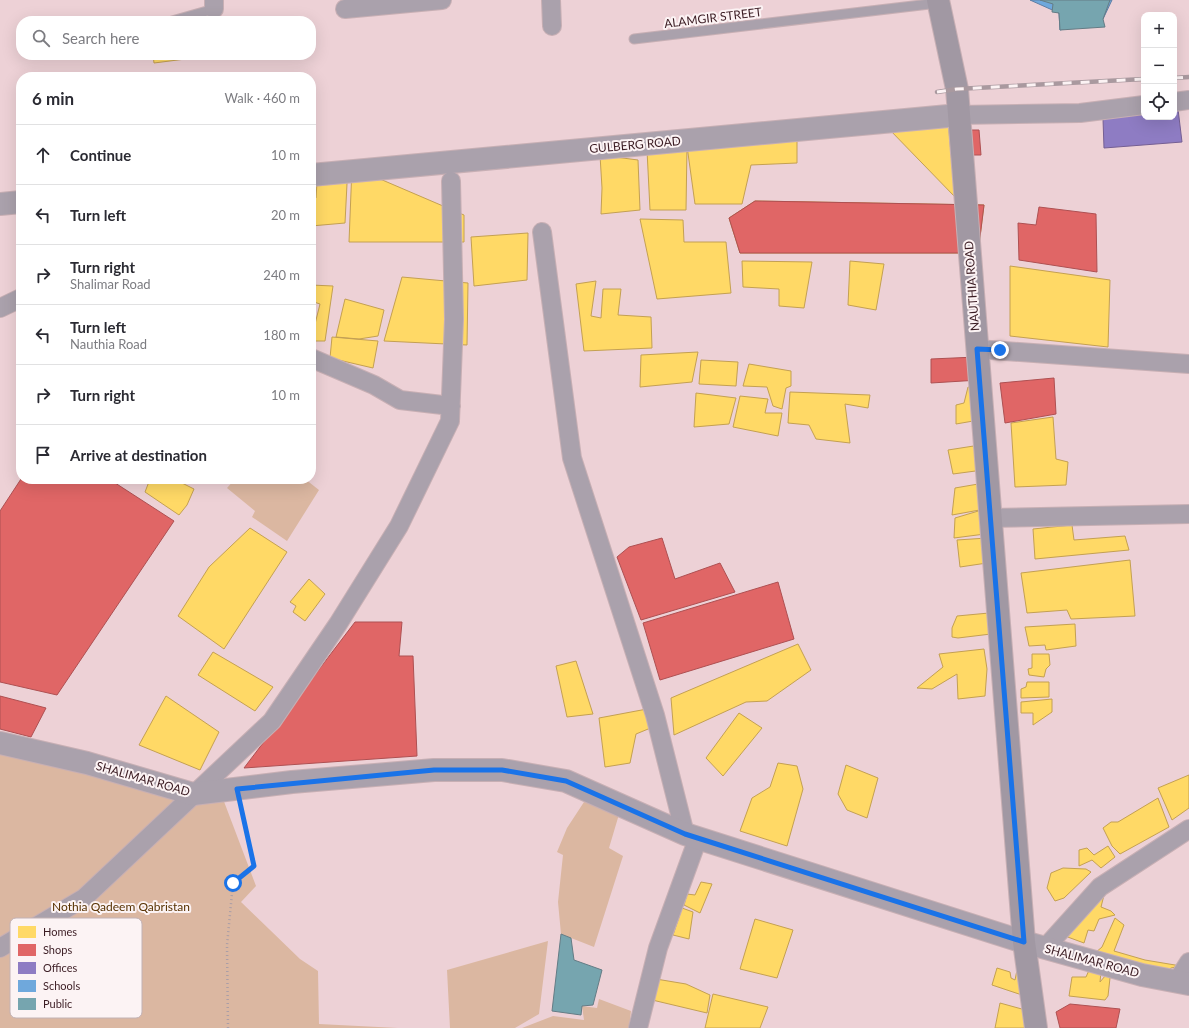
<!DOCTYPE html>
<meta charset="utf-8">
<style>
:root{--surface:#fff;--page:#f7f7f7;--text:#2b2b33;--muted:#7c7c81;--line:#e1e1e2}
body{margin:0;font-family:Lato,sans-serif;background:var(--page);color:var(--text)}
.controls{position:absolute;right:12px;top:12px;display:grid;overflow:hidden;border-radius:8px;box-shadow:0 4px 16px #0002}
.controls button{width:36px;height:36px;display:grid;place-items:center;padding:0;border:0;border-bottom:1px solid var(--line);background:var(--surface);color:var(--text);font:20px sans-serif}
.stop{position:absolute;width:12px;height:12px;margin:-9px;border:3px solid #1a73e8;border-radius:50%;background:#fff}
.stop.end{background:#1a73e8;border-color:#fff;box-shadow:0 1px 4px #0008}
.list{margin:0;padding:0;list-style:none}
h2{display:flex;justify-content:space-between;align-items:center;height:52px;margin:0;padding:0 16px;font-size:17px}
h2 small{font-size:13px;font-weight:400;color:var(--muted)}
.list li{display:grid;grid-template-columns:26px 1fr auto;gap:12px;align-items:center;box-sizing:border-box;height:60px;padding:0 16px;border-top:1px solid var(--line)}
.list b{display:block;font-size:15px;white-space:nowrap}
.list p{margin:0;font-size:13px;white-space:nowrap;color:var(--muted)}
.list em{font-size:13px;font-style:normal;color:var(--muted)}
.icon{flex:none;width:22px;height:22px;fill:none;stroke:currentColor;stroke-width:2;stroke-linecap:round;stroke-linejoin:round}
.map{position:relative;flex:none;width:1189px;height:1028px;overflow:hidden}
.search{position:absolute;background:var(--surface);box-shadow:0 4px 16px #0002;left:16px;top:16px;width:300px;height:44px;display:flex;align-items:center;gap:10px;box-sizing:border-box;padding:0 14px;border-radius:16px;color:var(--muted);font-size:15px}
.panel{position:absolute;background:var(--surface);box-shadow:0 4px 16px #0002;left:16px;top:72px;width:300px;height:412px;border-radius:16px}
.map>svg:first-child{display:block}
.green{fill:#dbb7a1}
.homes{fill:#ffd966;stroke:#c4a052}
.shops{fill:#e06666;stroke:#ae5052}
.offices{fill:#8e7cc3;stroke:#755f93}
.schools{fill:#6fa8dc;stroke:#5f7ea4}
.public{fill:#76a5af;stroke:#647c85}
.lines{fill:none;stroke-linecap:round;stroke-linejoin:round}
.service-casing{stroke:#c7afb4;stroke-width:11}
.minor-casing{stroke:#c7afb4;stroke-width:20}
.tertiary-casing{stroke:#c7afb4;stroke-width:24}
.secondary-casing{stroke:#c7afb4;stroke-width:24}
.path{stroke:#ab9ea6;stroke-width:2.5;stroke-dasharray:1 3;stroke-linecap:butt}
.service{stroke:#aaa1ac;stroke-width:9}
.minor{stroke:#aaa1ac;stroke-width:18}
.tertiary{stroke:#aaa1ac;stroke-width:22}
.secondary{stroke:#a198a3;stroke-width:22}
.rail-casing{stroke:#a9999f;stroke-width:4.5}
.rail{stroke:#fcf3f4;stroke-width:3;stroke-dasharray:9;stroke-linecap:butt}
.route{stroke:#1a73e8;stroke-width:5}
.labels{text-anchor:middle;stroke-width:4;stroke-linejoin:round;paint-order:stroke}
.street-label{font-size:12px;fill:#3b1c23;stroke:#fcf3f4}
.park-label{font-size:12px;fill:#573202;stroke:#fcf3f4}
.key{fill:#fcf3f4;stroke:#c2b2b5;stroke-width:1}
.key-label{font-size:11px;fill:#3b1c23}
</style>
<div class="map">
<svg width="1189" height="1028" viewBox="0 0 1189 1028">
<rect width="100%" height="100%" fill="#edd1d6"/>
<!-- green -->
<path class="green" d="M235,479h70l14,11 -32,51 -35,-24 3,-6 -28,-23z
M0,744l220,47 36,95 -15,16 59,57 18,12 1,53 79,4h-398z
M584,802l36,9 -11,37 14,8 -29,91 -33,-13 -3,-32 5,-47 -6,-3 10,-24z
M548,941l-9,73 -24,14h-65l-3,-58z
M599,999l32,12 -2,17h-107l31,-12 31,4 -2,-14 15,2z"/>
<!-- homes -->
<path class="homes" d="M195,17l34,4h-33z
M153,55h64l-63,8z
M948,120l7,77 -67,-69z
M797,141v22l-46,2 -9,39h-47l-8,-58z
M687,146l-1,64h-36l-3,-60z
M600,155l38,5 2,50 -39,4 1,-26z
M348,164l-3,59 -34,3v-13l7,-47z
M311,166h7l-2,32h-5z
M352,167l112,48v27h-115z
M755,201l229,4 -6,48h-238l-11,-35z
M640,219l43,1 1,22h42l5,51 -74,6z
M528,233l-1,47 -53,6 -3,-49z
M742,261l70,1 -8,46 -25,-2v-17l-36,-2z
M850,261l34,3 -8,46 -28,-5z
M1010,266l100,14 -2,67 -98,-11z
M402,277l66,6 -1,62 -83,-4z
M596,281l-5,35 10,2 2,-29h18l-3,26 33,2 1,31 -68,3 -8,-67z
M311,285l22,1 -8,55h-14v-17h4l5,-20 -9,-3z
M345,299l39,11 -6,26 -19,3 -23,-2z
M332,337l46,4 -5,27 -43,-10z
M698,352l-6,30 -52,5 1,-32z
M701,360l37,2 -2,24 -37,-2z
M749,364l42,7v15l-5,2 -4,21 -9,-3 -6,-19 -24,-1z
M968,387l9,1 2,32 -23,4v-19l8,-2z
M790,392l80,3 -2,13 -23,-4 5,39 -34,-4 -7,-14 -21,-2z
M696,393l40,5 -7,26 -35,3z
M740,396l28,3 -3,14h17l-4,23 -45,-9z
M1053,417l3,42 12,3 -2,23 -51,2 -4,-64z
M980,445l3,25 -30,4 -5,-24z
M150,479h24l20,10 -7,16 -8,10 -34,-23z
M984,483l1,26 -33,6 3,-27z
M985,509v25l-31,4 1,-20z
M1072,525l2,15 51,-4 4,14 -94,9 -2,-30z
M250,528l37,24 -63,97 -46,-33 31,-49z
M987,538v25l-27,4 -3,-27z
M1130,560l5,56 -64,3 -4,-9 -40,3 -6,-40z
M309,579l16,15 -20,27 -12,-9 3,-6 -6,-4z
M989,613l2,21 -33,4 -6,-1v-9l5,-12z
M1075,624l1,22 -30,4 -1,-5 -16,1 -4,-19z
M798,644l13,26 -44,31 -21,1 -72,33 -3,-37z
M984,649l3,20 -2,27 -27,3 -1,-25 -25,15 -15,-1 26,-21 -4,-13z
M213,652l60,35 -18,24 -57,-36z
M1032,654h17l1,11 -4,4 -2,8 -15,-2 -1,-6 4,-1z
M576,661l17,53 -26,3 -11,-51z
M1027,682h22v15l-28,1v-9l5,-2z
M166,696l53,36 -19,38 -61,-25z
M1052,699v13l-19,13v-12h-12v-11z
M647,709l6,18 -17,7 -6,29 -25,4 -6,-49z
M739,713l23,15 -39,48 -17,-18z
M778,763l19,3 6,23 -16,57 -47,-15 12,-33 18,-11z
M846,765l32,13 -11,40 -20,-8 -9,-16z
M1189,775v33l-17,12 -14,-32z
M1158,798l11,29 -49,27 -8,-8 -9,-18 8,-6h7z
M1108,846l7,11 -14,11 -9,-8 -13,6v-16l8,-2 7,7z
M1063,868l23,1 5,3 -27,26 -9,3 -8,-13 4,-15z
M701,882l11,2 -12,29 -16,-8 3,-11 8,1z
M1104,895l-3,12 10,4 4,4 -16,4 -5,12 -6,-1 -4,13 -19,-7z
M682,908l11,4 -4,27 -16,-4z
M1115,918l9,7 -10,26 31,9 36,6 -10,2 -6,5 -70,-20 7,-6z
M755,919l38,11 -16,48 -37,-9z
M997,968l13,4 1,6 4,2 2,-10 7,3 1,23 -33,-11z
M1090,968l11,4 -1,10 11,-13 -3,27 -3,4 -36,-4 3,-19h14z
M656,979l30,5 24,11 -3,18 -59,-14z
M713,994l55,13 -8,21h-55z
M1000,1003l29,8 2,17h-36z"/>
<!-- shops -->
<path class="shops" d="M971,130h8l2,25h-8z
M755,201l229,4 -6,48h-238l-11,-35z
M1039,207l57,7 1,58 -78,-12 -1,-37 18,2z
M976,357l3,23 -48,3v-24z
M1054,378l2,36 -51,9 -5,-40z
M21,479h88l65,42 -117,174 -57,-13v-171z
M662,538l13,41 45,-16 15,29 -94,28 -24,-63 12,-10z
M778,582l16,57 -134,41 -17,-57z
M355,622h47l-3,34h14l4,100 -173,12z
M0,696l46,12 -15,29 -31,-8z
M1070,1004l50,5 -4,19h-56l-4,-16z"/>
<!-- offices -->
<path class="offices" d="M1174,109h4l4,33 -78,6 -1,-29 41,-5v3h30z"/>
<!-- schools -->
<path class="schools" d="M1030,0h82l-9,19 -43,11 -1,-17z"/>
<!-- public -->
<path class="public" d="M1040,0h70l-7,19 2,8 -45,3 -1,-17 -7,-1 1,-8z
M561,934l10,4 3,22 28,10 -9,35 -11,1 -1,9 -29,-4z"/>
<g class="lines">
<defs>
<path id="service" d="M172,21l42,-12
M634,39l304,-36"/>
<path id="minor" d="M214,0v9
M551,0l1,26
M345,9l97,-9
M1174,102l15,-2
M959,115l121,-2 64,-8
M542,232l30,226 83,257 30,119
M0,308l21,-10
M977,349l212,15
M311,358l63,27 26,15 51,6
M990,518l199,-4
M0,948l84,-50 188,-177 66,-97 61,-98 51,-105 4,-102 -3,-138
M1045,948l55,-61 89,-58
M1177,981l12,-19
M638,1028l20,-80 40,-110"/>
<path id="tertiary" d="M311,175l648,-60
M0,204l21,-2
M0,743l87,20 106,31 99,-12 142,-12h68l64,11 119,53 339,108 118,33 47,9"/>
<path id="secondary" d="M938,0l19,89 67,853 12,86"/>
</defs>
<!-- service casing -->
<use href="#service" class="service-casing"/>
<!-- minor casing -->
<use href="#minor" class="minor-casing"/>
<!-- tertiary casing -->
<use href="#tertiary" class="tertiary-casing"/>
<!-- secondary casing -->
<use href="#secondary" class="secondary-casing"/>
<!-- path -->
<path class="path" d="M228,1028l-1,-83 6,-62 21,-17 -12,-55"/>
<!-- service -->
<use href="#service" class="service"/>
<!-- minor -->
<use href="#minor" class="minor"/>
<!-- tertiary -->
<use href="#tertiary" class="tertiary"/>
<!-- secondary -->
<use href="#secondary" class="secondary"/>
<defs>
<path id="rail" d="M1174,78l15,-1
M937,92l20,-3 187,-10"/>
</defs>
<!-- rail casing -->
<use href="#rail" class="rail-casing"/>
<!-- rail -->
<use href="#rail" class="rail"/>
</g>
<g class="lines">
<!-- route -->
<path class="route" d="M233,883l21,-17 -17,-77 197,-19h68l64,11 119,53 339,108 -47,-593 23,1"/>
</g>
<g class="labels">
<!-- street labels -->
<g class="street-label">
<text transform="translate(713 18) rotate(-7)" y="4">ALAMGIR STREET</text>
<text transform="translate(635 145) rotate(-5)" y="4">GULBERG ROAD</text>
<text transform="translate(972 286) rotate(-94)" y="4">NAUTHIA ROAD</text>
<text transform="translate(143 779) rotate(16)" y="4">SHALIMAR ROAD</text>
<text transform="translate(1092 961) rotate(15)" y="4">SHALIMAR ROAD</text>
</g>
<!-- park labels -->
<g class="park-label">
<text x="121" y="911">Nothia Qadeem Qabristan</text>
</g>
</g>
<!-- legend -->
<rect x="10" y="918" width="132" height="100" rx="6" class="key"/>
<rect x="18" y="926" width="18" height="12" fill="#ffd966"/>
<rect x="18" y="944" width="18" height="12" fill="#e06666"/>
<rect x="18" y="962" width="18" height="12" fill="#8e7cc3"/>
<rect x="18" y="980" width="18" height="12" fill="#6fa8dc"/>
<rect x="18" y="998" width="18" height="12" fill="#76a5af"/>
<g class="key-label">
<text x="43" y="936">Homes</text>
<text x="43" y="954">Shops</text>
<text x="43" y="972">Offices</text>
<text x="43" y="990">Schools</text>
<text x="43" y="1008">Public</text>
</g>
</svg>
<div class="controls">
<button>+</button>
<button>−</button>
<button><svg class="icon" aria-label="locate" viewBox="0 0 24 24"><circle cx="12" cy="12" r="6"/><path d="M12 2v4M12 18v4M2 12h4M18 12h4"/></svg></button>
</div>
<div class="stop" style="left:233px;top:883px"></div>
<div class="stop end" style="left:1000px;top:350px"></div>
<div class="search"><svg class="icon" aria-label="search" viewBox="0 0 24 24"><circle cx="10" cy="10" r="6"/><path d="M15 15l6 6"/></svg>Search here</div>
<section class="panel">
<h2>6 min<small>Walk · 460 m</small></h2>
<ul class="list">
<li><svg class="icon" aria-label="ahead" viewBox="0 0 24 24"><path d="M12 20V5M6 11l6-6 6 6"/></svg><div><b>Continue</b></div><em>10 m</em></li>
<li><svg class="icon" aria-label="left" viewBox="0 0 24 24"><path d="M17 20v-9H6M10 6l-5 5 5 5"/></svg><div><b>Turn left</b></div><em>20 m</em></li>
<li><svg class="icon" aria-label="right" viewBox="0 0 24 24"><path d="M7 20v-9h11M14 6l5 5-5 5"/></svg><div><b>Turn right</b><p>Shalimar Road</p></div><em>240 m</em></li>
<li><svg class="icon" aria-label="left" viewBox="0 0 24 24"><path d="M17 20v-9H6M10 6l-5 5 5 5"/></svg><div><b>Turn left</b><p>Nauthia Road</p></div><em>180 m</em></li>
<li><svg class="icon" aria-label="right" viewBox="0 0 24 24"><path d="M7 20v-9h11M14 6l5 5-5 5"/></svg><div><b>Turn right</b></div><em>10 m</em></li>
<li><svg class="icon" aria-label="arrive" viewBox="0 0 24 24"><path d="M6 21V4h12l-3 4 3 4H6"/></svg><div><b>Arrive at destination</b></div></li>
</ul>
</section>
</div>
